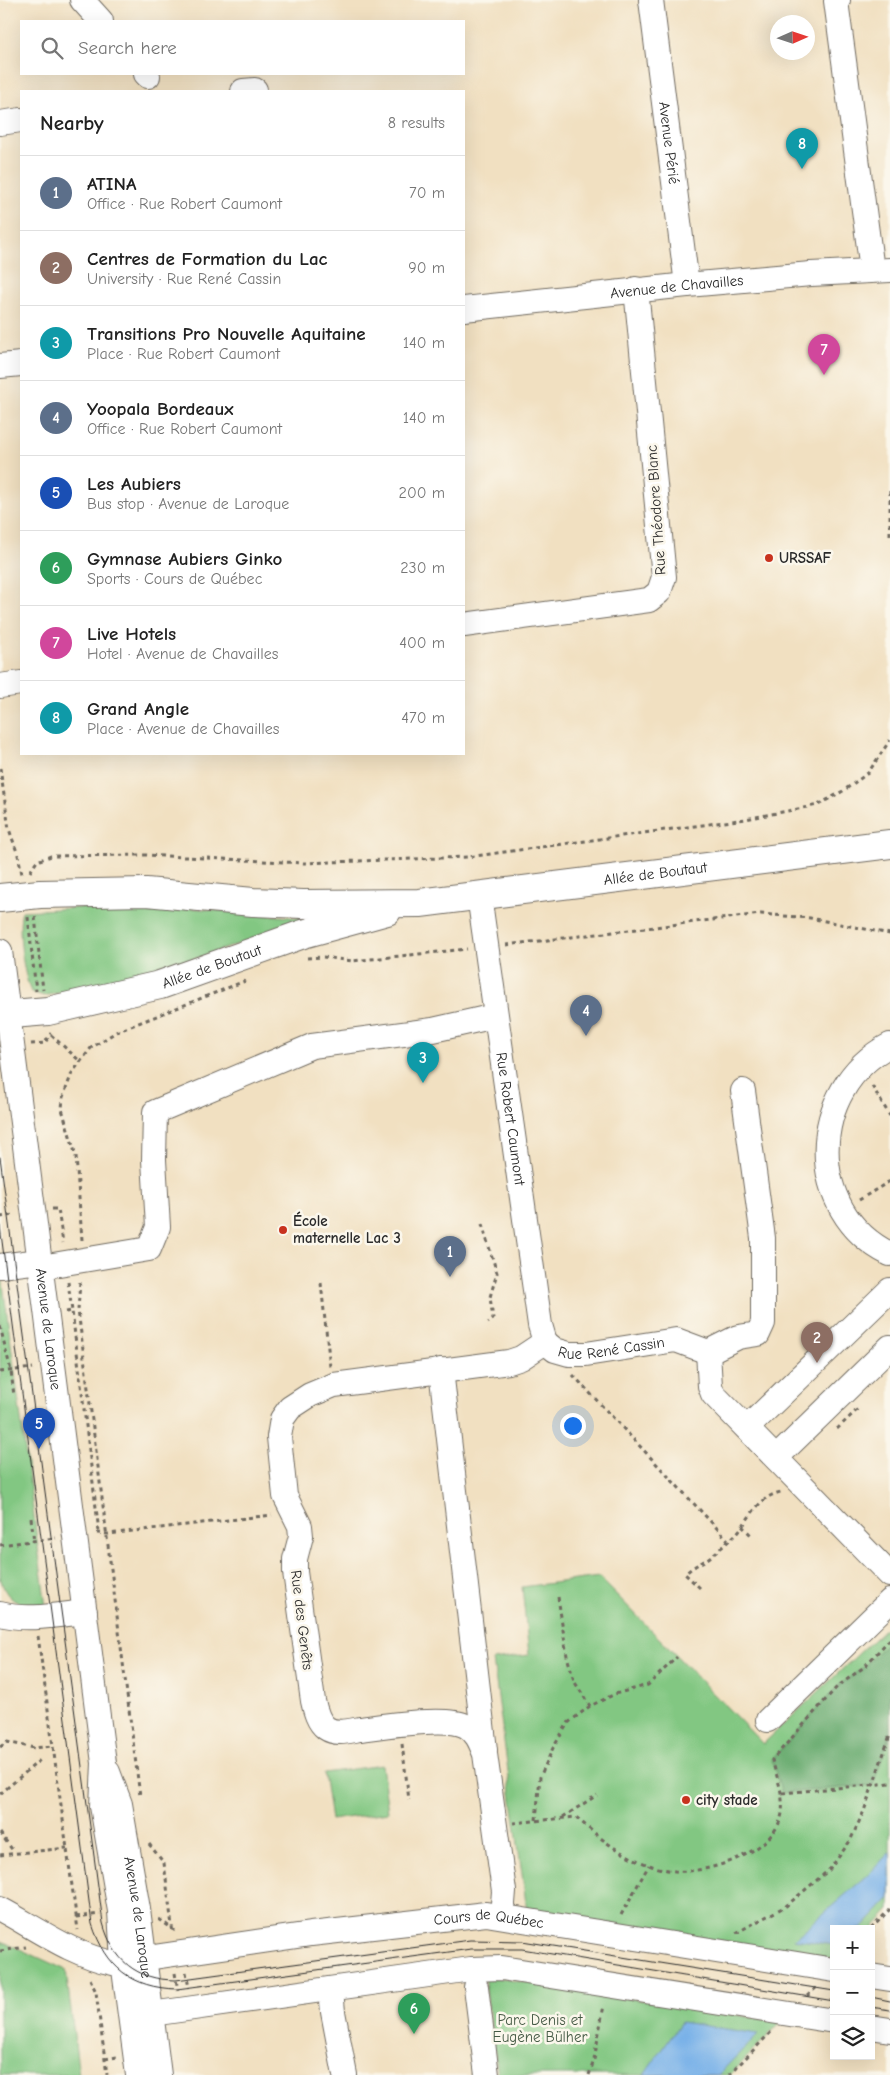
<!DOCTYPE html>
<meta charset="utf-8">
<style>
:root{--surface:#fff;--page:#f6f6f6;--text:#222;--muted:#767676;--line:#e0e0e0;--accent:#db2777}
body{margin:0;font-family:"Comic Neue",sans-serif;background:var(--page);color:var(--text)}
.controls{position:absolute;right:15px;bottom:15px;display:grid;overflow:hidden;border-radius:0px;box-shadow:0 5px 20px #0002}
.controls button{width:45px;height:45px;display:grid;place-items:center;padding:0;border:0;border-bottom:1px solid var(--line);background:var(--surface);color:var(--text);font:25px sans-serif}
.compass{position:absolute;left:770px;top:15px;width:45px;height:45px;border-radius:50%;background:var(--surface);box-shadow:0 5px 20px #0002;rotate:87deg}
.you{position:absolute;left:572px;top:1425px;width:18px;height:18px;margin:-12px;border:4px solid #fff;border-radius:50%;background:#1a73e8;box-shadow:0 0 0 8px #1a73e833}
.badge{display:grid;place-items:center;width:32px;height:32px;border-radius:50%;background:var(--accent);color:#fff;font-size:16px;font-weight:700}
.pin{position:absolute;translate:-50% -41px;filter:drop-shadow(0 1px 2px #0008)}
.pin::after{content:'';position:absolute;top:26px;width:18px;height:15px;background:inherit;clip-path:polygon(0 0,100% 0,50% 100%)}
.list{margin:0;padding:0;list-style:none}
h2{display:flex;justify-content:space-between;align-items:center;height:65px;margin:0;padding:0 20px;font-size:21px}
h2 small{font-size:16px;font-weight:400;color:var(--muted)}
.list li{display:grid;grid-template-columns:32px 1fr auto;gap:15px;align-items:center;box-sizing:border-box;height:75px;padding:0 20px;border-top:1px solid var(--line)}
.list b{display:block;font-size:19px;white-space:nowrap}
.list p{margin:0;font-size:16px;white-space:nowrap;color:var(--muted)}
.list em{font-size:16px;font-style:normal;color:var(--muted)}
.icon{flex:none;width:28px;height:28px;fill:none;stroke:currentColor;stroke-width:2;stroke-linecap:round;stroke-linejoin:round}
.map{position:relative;flex:none;width:890px;height:2075px;overflow:hidden}
.search{position:absolute;background:var(--surface);box-shadow:0 5px 20px #0002;left:20px;top:20px;width:445px;height:55px;display:flex;align-items:center;gap:12px;box-sizing:border-box;padding:0 18px;border-radius:0px;color:var(--muted);font-size:19px}
.panel{position:absolute;background:var(--surface);box-shadow:0 5px 20px #0002;left:20px;top:90px;width:445px;height:665px;border-radius:0px}
.map>svg:first-child{display:block}
.green{fill:#82c782;stroke:#567956}
.forest{fill:#69ac70;stroke:#4a6c4e}
.water{fill:#78b1e8;stroke:#526e8a}
.lines{fill:none;stroke-linecap:round;stroke-linejoin:round}
.minor-casing{stroke:#706a60;stroke-width:26}
.major-casing{stroke:#706a60;stroke-width:30}
.path{stroke:#706a60;stroke-width:3;stroke-dasharray:4 4;stroke-linecap:butt}
.minor{stroke:#fff;stroke-width:24}
.major{stroke:#fff;stroke-width:28}
.tram{stroke:#2b2b2b;stroke-width:1}
.poi-dot{fill:#c8321e;stroke:#fbf7ec;stroke-width:2}
.labels{text-anchor:middle;stroke-width:5;stroke-linejoin:round;paint-order:stroke}
.street-label{font-size:15px;fill:#2b2b2b;stroke:#fbf7ec}
.poi-label{font-size:15px;font-weight:bold;fill:#2b2b2b;stroke:#fbf7ec;text-anchor:start}
.park-label{font-size:15px;fill:#455a45;stroke:#fbf7ec}
</style>
<div class="map">
<svg width="890" height="2075" viewBox="0 0 890 2075">
<rect width="100%" height="100%" fill="#fbf7ec"/>
<filter id="ink" filterUnits="userSpaceOnUse"><feTurbulence type="fractalNoise" baseFrequency=".02" numOctaves="2"/><feDisplacementMap in="SourceGraphic" scale="10" xChannelSelector="R" yChannelSelector="G"/><feConvolveMatrix kernelMatrix="1 2 1 2 8 2 1 2 1" color-interpolation-filters="sRGB"/></filter>
<filter id="wash" filterUnits="userSpaceOnUse"><feTurbulence type="fractalNoise" baseFrequency=".0096" numOctaves="4" result="noise"/><feDisplacementMap in="SourceGraphic" scale="20" xChannelSelector="R" yChannelSelector="G"/><feGaussianBlur stdDeviation="1.12" result="paint"/><feColorMatrix in="noise" values="0 0 0 0 0 0 0 0 0 0 0 0 0 0 0 0 0 1.4 0 .05"/><feComposite in="paint" operator="in"/></filter>
<g filter="url(#wash)">
<rect width="100%" height="100%" fill="#f1e0c1"/>
<!-- green -->
<path class="green" d="M145,904l157,14 -1,5 -143,48 -114,25 -13,-4c-8,-19 -14,-61 -9,-81z
M0,1280l3,1v3l43,323c-25,-1 -41,-4 -46,-32z
M599,1577l164,167 127,-120v286l-19,20 -37,-1v30l-307,-48 -34,-251 36,-5 -7,-68z
M382,1765l6,47 -57,8 -7,-47z
M0,1941l11,4 55,25 13,105h-79z
M484,1976l297,46 -51,53h-232z"/>
<!-- forest -->
<path class="forest" d="M890,1639v96l-17,50 -91,8 -10,-33 65,-73 27,-20z"/>
<!-- water -->
<path class="water" d="M890,1852v46l-29,31h-27v16l-40,-6 74,-64z
M681,2022l77,12 -40,41h-74z"/>
</g>
<g filter="url(#ink)">
<g class="lines">
<defs>
<g id="minor">
<path d="M82,0l19,21"/>
<path id="s1" d="M651,0l36,285"/>
<path d="M838,0l-2,1 36,269"/>
<path d="M146,74l2,2"/>
<path d="M243,91l12,-1"/>
<path d="M0,123l21,-3"/>
<path id="s2" d="M464,309l223,-24 124,-11 79,-4"/>
<path d="M0,366l21,-2"/>
<path d="M464,625l185,-25 10,-8 5,-15 -28,-288"/>
<path d="M0,686l21,-3"/>
<path id="s3" d="M479,895l61,430 5,17"/>
<path id="s4" d="M0,951l104,812 -2,43 18,105 3,51 15,113"/>
<path d="M890,1045c-83,43 -86,167 0,209"/>
<path d="M0,1266l40,-5"/>
<path d="M41,1267l108,-18 9,-22 -4,-67 1,-48 157,-66 121,-16 62,-14"/>
<path id="s5" d="M545,1342l10,8 14,4h17l90,-14 32,12"/>
<path d="M708,1352l30,-15 20,-3 5,-11v-85l-20,-147"/>
<path d="M708,1352l2,34 3,8 177,181"/>
<path d="M441,1370l44,380"/>
<path d="M747,1428l143,-138"/>
<path d="M776,1458l114,-111"/>
<path d="M0,1614c28,7 57,1 85,-2"/>
<path d="M768,1720l122,-119"/>
<path id="s6" d="M108,1772l12,32 18,105 21,166"/>
<path id="s7" d="M0,1909c36,19 72,46 113,54l198,-29 175,-20 348,56"/>
<path d="M502,1916l2,-25 -19,-137c-4,-10 -8,-22 -19,-28 -18,-10 -84,0 -106,3 -11,2 -24,6 -34,-1 -8,-6 -11,-18 -13,-27l-18,-129v-13l6,-23 -1,-10 -15,-30 -6,-59 3,-18 8,-11 20,-13 24,-10 175,-23 12,-4 24,-16"/>
<path d="M871,1976l19,3"/>
<path d="M476,1987l11,88"/>
<path d="M331,1989l2,23 12,63"/>
<path d="M129,1997l11,13 11,4 320,-45 31,-1 332,53"/>
<path d="M871,2027l19,3"/>
</g>
<g id="major">
<path id="s8" d="M0,898l40,-4 106,-2 107,10 50,2 117,-1 470,-59"/>
<path id="s9" d="M0,1015l48,-4 112,-26 143,-51 84,-23"/>
</g>
</defs>
<!-- minor casing -->
<use href="#minor" class="minor-casing"/>
<!-- major casing -->
<use href="#major" class="major-casing"/>
<!-- path -->
<path class="path" d="M890,491v44
M0,768l9,61 9,26 4,19
M30,872l7,-11 14,-5 94,-1 159,8 164,-6 278,-38 72,-14 25,-14 25,-18 22,-33
M28,917l8,74
M35,917l8,73
M506,945l255,-31 49,4 80,16
M307,958l16,-1 29,4 115,-12
M51,1035l29,26
M31,1044l14,-1 6,-10
M872,1086l18,30
M859,1200l31,-19
M52,1209h6l5,34
M0,1217l14,-2
M482,1224l15,49 -7,24 3,22 -5,4
M82,1240l-6,-84 -14,-47 1,-12 9,-24 19,-25 25,-16 129,-51
M68,1282l4,29
M80,1282l-2,28 62,486
M321,1283l9,84
M66,1312l6,-1 27,221
M0,1326l11,45 3,25
M0,1372l33,-4
M573,1375l155,165
M837,1429l21,-20
M31,1518l3,23
M742,1526l11,11
M97,1533l11,1 164,-19
M0,1545l56,-7
M700,1588l-15,-14c8,-8 17,-11 25,-17 9,-7 19,-16 27,-24 14,-16 21,-36 44,-41
M558,1597l9,59 7,25 16,25
M38,1636l40,294
M402,1744l7,56
M0,1747l7,-5 27,6 19,-2
M782,1793l108,-10
M0,1794l40,-34
M563,1817l34,-22
M536,1820l4,-43 13,-29 15,-25 22,-17 25,-12 33,-9 29,-28
M513,1823l63,-6c22,20 44,38 73,48 8,3 18,5 26,6 34,3 101,-19 107,-58 2,-18 -5,-36 -10,-53l65,-73 27,-20 26,-28
M0,1833l14,19
M149,1844l15,19 9,71
M0,1855l67,-7
M621,1915l28,-50
M76,1917l24,-3
M159,1919l19,14
M871,1929l19,-20
M736,1933l50,-27 44,-37 20,-28 14,-30 26,-76
M0,1951l26,-4
M186,1972l3,16
M175,1973l3,18
M90,1979l6,13 11,83
M807,1996l10,-9
M105,2059l12,-2
M589,2075l5,-15 10,-55
M729,2075l43,-44"/>
<!-- minor -->
<use href="#minor" class="minor"/>
<!-- major -->
<use href="#major" class="major"/>
<!-- tram -->
<path class="tram" d="M0,1157l103,766c10,37 33,57 73,57l294,-40 52,1 312,50
M0,1226l92,698c14,43 40,64 85,65l294,-40h51l312,52
M871,1997l19,4
M871,2007l19,3"/>
</g>
</g>
<!-- markers -->
<g class="poi-dot">
<circle cx="769" cy="558" r="5"/>
<circle cx="283" cy="1230" r="5"/>
<circle cx="686" cy="1800" r="5"/>
</g>
<g class="labels">
<!-- street labels -->
<g class="street-label">
<text dy="5" stroke="none"><textPath href="#s1" startOffset="144">Avenue Périé</textPath></text>
<text dy="5" stroke="none"><textPath href="#s2" startOffset="214">Avenue de Chavailles</textPath></text>
<text transform="translate(656 510) rotate(-94)" y="5">Rue Théodore Blanc</text>
<text dy="5" stroke="none"><textPath href="#s8" startOffset="658">Allée de Boutaut</textPath></text>
<text dy="5" stroke="none"><textPath href="#s9" startOffset="218">Allée de Boutaut</textPath></text>
<text dy="5" stroke="none"><textPath href="#s3" startOffset="226">Rue Robert Caumont</textPath></text>
<text dy="5" stroke="none"><textPath href="#s4" startOffset="381">Avenue de Laroque</textPath></text>
<text dy="5" stroke="none"><textPath href="#s5" startOffset="70">Rue René Cassin</textPath></text>
<text transform="translate(302 1620) rotate(83)" y="5">Rue des Genêts</text>
<text dy="5" stroke="none"><textPath href="#s6" startOffset="149">Avenue de Laroque</textPath></text>
<text dy="5" stroke="none"><textPath href="#s7" startOffset="505">Cours de Québec</textPath></text>
</g>
<!-- poi labels -->
<g class="poi-label">
<text x="779" y="563">URSSAF</text>
<text x="293" y="1226">École<tspan x="293" dy="17">maternelle Lac 3</tspan></text>
<text x="696" y="1805">city stade</text>
</g>
<!-- park labels -->
<g class="park-label">
<text x="540" y="2025">Parc Denis et<tspan x="540" dy="17">Eugène Bülher</tspan></text>
</g>
</g>
</svg>
<div class="controls">
<button>+</button>
<button>−</button>
<button><svg class="icon" aria-label="layers" viewBox="0 0 24 24"><path d="M12 4l9 5-9 5-9-5zM3 14l9 5 9-5"/></svg></button>
</div>
<svg class="compass" viewBox="-18 -18 36 36"><path d="M0-13l5 13h-10z" fill="#e53935"/><path d="M0 13l5-13h-10z" fill="#767676"/></svg>
<div class="you"></div>
<div class="pin badge" style="left:450px;top:1277px;background:#5c6f8a">1</div>
<div class="pin badge" style="left:817px;top:1363px;background:#8d6e63">2</div>
<div class="pin badge" style="left:423px;top:1083px;background:#0f9aa8">3</div>
<div class="pin badge" style="left:586px;top:1036px;background:#5c6f8a">4</div>
<div class="pin badge" style="left:39px;top:1449px;background:#1a4fb4">5</div>
<div class="pin badge" style="left:414px;top:2034px;background:#2e9e5b">6</div>
<div class="pin badge" style="left:824px;top:375px;background:#d1479c">7</div>
<div class="pin badge" style="left:802px;top:169px;background:#0f9aa8">8</div>
<div class="search"><svg class="icon" aria-label="search" viewBox="0 0 24 24"><circle cx="10" cy="10" r="6"/><path d="M15 15l6 6"/></svg>Search here</div>
<section class="panel">
<h2>Nearby<small>8 results</small></h2>
<ul class="list">
<li><span class="badge" style="background:#5c6f8a">1</span><div><b>ATINA</b><p>Office · Rue Robert Caumont</p></div><em>70 m</em></li>
<li><span class="badge" style="background:#8d6e63">2</span><div><b>Centres de Formation du Lac</b><p>University · Rue René Cassin</p></div><em>90 m</em></li>
<li><span class="badge" style="background:#0f9aa8">3</span><div><b>Transitions Pro Nouvelle Aquitaine</b><p>Place · Rue Robert Caumont</p></div><em>140 m</em></li>
<li><span class="badge" style="background:#5c6f8a">4</span><div><b>Yoopala Bordeaux</b><p>Office · Rue Robert Caumont</p></div><em>140 m</em></li>
<li><span class="badge" style="background:#1a4fb4">5</span><div><b>Les Aubiers</b><p>Bus stop · Avenue de Laroque</p></div><em>200 m</em></li>
<li><span class="badge" style="background:#2e9e5b">6</span><div><b>Gymnase Aubiers Ginko</b><p>Sports · Cours de Québec</p></div><em>230 m</em></li>
<li><span class="badge" style="background:#d1479c">7</span><div><b>Live Hotels</b><p>Hotel · Avenue de Chavailles</p></div><em>400 m</em></li>
<li><span class="badge" style="background:#0f9aa8">8</span><div><b>Grand Angle</b><p>Place · Avenue de Chavailles</p></div><em>470 m</em></li>
</ul>
</section>
</div>
